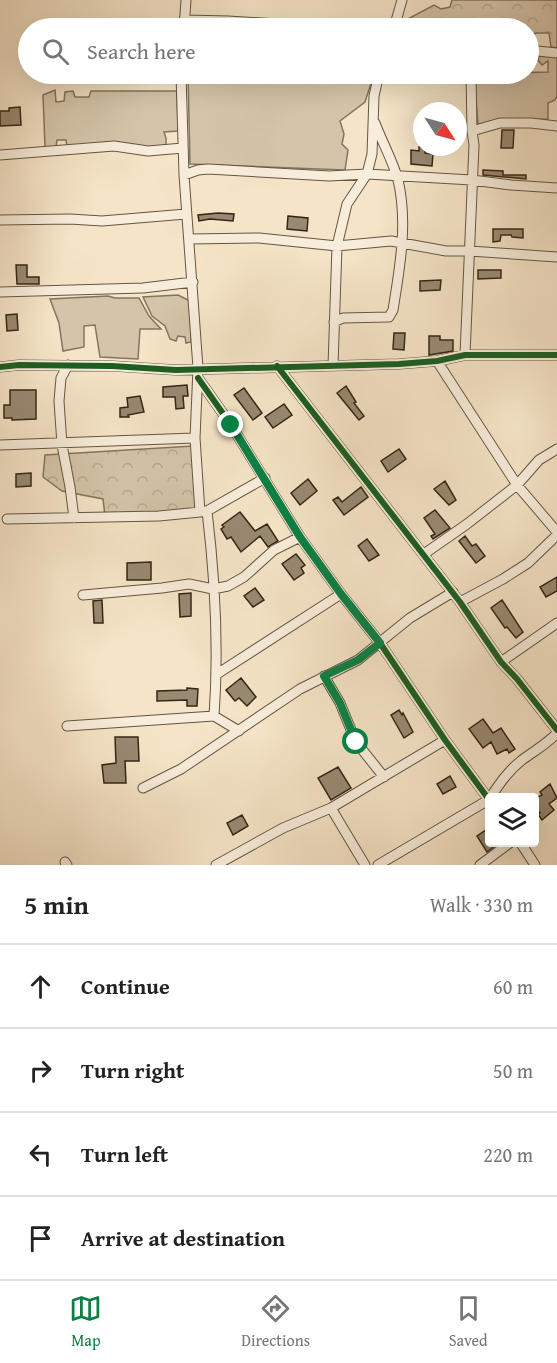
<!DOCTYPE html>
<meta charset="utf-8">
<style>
:root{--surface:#fff;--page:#f2f2f2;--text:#222;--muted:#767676;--line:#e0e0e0;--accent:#0b8043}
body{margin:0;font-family:"Gentium Book Plus",serif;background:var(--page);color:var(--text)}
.controls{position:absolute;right:18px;bottom:18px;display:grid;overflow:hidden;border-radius:6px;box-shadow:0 6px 24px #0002}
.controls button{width:54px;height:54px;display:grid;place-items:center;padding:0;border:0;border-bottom:2px solid var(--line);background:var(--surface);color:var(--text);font:30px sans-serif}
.compass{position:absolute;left:413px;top:102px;width:54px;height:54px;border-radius:50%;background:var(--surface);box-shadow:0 6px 24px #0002;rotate:126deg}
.stop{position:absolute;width:18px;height:18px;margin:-14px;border:4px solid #0b8043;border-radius:50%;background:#fff}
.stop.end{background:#0b8043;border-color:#fff;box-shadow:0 2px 6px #0008}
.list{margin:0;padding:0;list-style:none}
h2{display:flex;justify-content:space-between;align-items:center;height:78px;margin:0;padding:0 24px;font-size:26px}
h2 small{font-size:20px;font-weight:400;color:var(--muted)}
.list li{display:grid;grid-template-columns:39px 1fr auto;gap:18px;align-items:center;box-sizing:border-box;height:84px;padding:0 24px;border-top:2px solid var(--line)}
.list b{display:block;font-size:22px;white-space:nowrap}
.list em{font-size:20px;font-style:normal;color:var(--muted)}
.icon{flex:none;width:33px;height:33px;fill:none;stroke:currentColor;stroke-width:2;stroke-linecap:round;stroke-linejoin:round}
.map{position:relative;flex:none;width:557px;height:865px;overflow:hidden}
.search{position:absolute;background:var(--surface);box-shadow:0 6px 24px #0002;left:18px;right:18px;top:18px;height:66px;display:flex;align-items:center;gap:15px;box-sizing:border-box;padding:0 21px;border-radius:33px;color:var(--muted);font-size:22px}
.sheet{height:414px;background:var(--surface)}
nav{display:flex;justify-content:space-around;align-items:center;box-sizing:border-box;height:84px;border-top:2px solid var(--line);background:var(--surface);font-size:16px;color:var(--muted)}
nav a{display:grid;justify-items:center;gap:3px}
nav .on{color:var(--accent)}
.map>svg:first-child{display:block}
.grass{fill:#d4c4a9;stroke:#847560;stroke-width:1.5}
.forest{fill:url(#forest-crowns);stroke:#847560;stroke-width:1.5}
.building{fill:#988972;stroke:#342616;stroke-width:1.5}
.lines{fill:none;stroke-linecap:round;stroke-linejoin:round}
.street-casing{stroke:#645642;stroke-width:11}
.street{stroke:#f8eddb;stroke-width:9}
.cycleway-casing{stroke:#f8eddb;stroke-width:10}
.cycleway{stroke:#1b5e20;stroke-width:6}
.route{stroke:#0b8043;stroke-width:8}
</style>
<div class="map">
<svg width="557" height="865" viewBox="0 0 557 865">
<defs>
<pattern id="forest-crowns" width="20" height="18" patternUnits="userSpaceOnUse" patternTransform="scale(1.5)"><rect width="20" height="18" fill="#d4c4a9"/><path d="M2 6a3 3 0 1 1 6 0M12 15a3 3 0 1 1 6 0" fill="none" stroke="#b7a891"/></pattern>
</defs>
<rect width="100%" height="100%" fill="#f5e4c7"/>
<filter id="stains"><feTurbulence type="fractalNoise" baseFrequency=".00333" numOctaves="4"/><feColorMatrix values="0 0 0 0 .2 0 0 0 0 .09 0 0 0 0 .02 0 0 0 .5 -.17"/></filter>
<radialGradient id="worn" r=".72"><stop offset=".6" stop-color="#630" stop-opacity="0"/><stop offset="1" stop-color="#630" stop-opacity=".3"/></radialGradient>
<!-- grass -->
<path class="grass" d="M547,54l10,1v41l-2,4 -7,3v16l-53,2 -17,4 -4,-51 74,-2v-11l-6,4 -4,-5 1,-4z
M188,74h107l1,3 17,1 7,-4 3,5h20l2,-5h29l-9,28 -25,19 4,13 -2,10 6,6 -3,20 -155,-6z
M55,90l1,12 8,-1 1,-9 8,-1 2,6h14l2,-6h86l1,40 -14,1 2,6v10l-99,-1 -1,-7h-9l-1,7h-11l-2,-52z
M178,295l12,6 1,41 -5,1 -1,-6 -7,-1 -2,5 -6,-2 -5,-13 -13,-10 -9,-19z
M108,296l7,2h24l10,18 12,13h-21l-2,30 -38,-2 -5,-32 -11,1v21l-21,4 -4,-28 -9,-24z"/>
<!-- forest -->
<path class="forest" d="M452,0h105v48l-6,-1 -2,-14h-13l-6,3 -1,7 -1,-15h-124l-2,-6 32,-17 7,4 9,-2z
M193,446l6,64 -94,6 -2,-17 -41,-8 -19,-14 2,-22z"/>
<!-- building -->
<path class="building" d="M20,107l1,18 -21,1v-15h9v-3z
M502,130h12l-1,18h-12z
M419,147h6v6l8,1 -1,12 -21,-2v-14l8,1z
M483,170l20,1v4h23v4l-43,-4z
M218,213l16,1 -1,7 -23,-2 -11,2 -1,-6z
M288,216l20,2 -1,13 -20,-2z
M493,229h30v9l-11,-1 -1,-2h-10l-1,6 -7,1z
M16,265h11v12h12v7h-22z
M478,270h23v8l-23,1z
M441,280l-1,10 -20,1v-10z
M17,314l1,16 -11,1 -1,-16z
M394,333h11l-1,17 -11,-1z
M429,336h11v4h13v11l-24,4z
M187,385l1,11h-5l1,12 -8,1 -1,-12h-12v-10z
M346,386l10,16 -2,1 10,13 -5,4 -22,-27z
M244,388l18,25 -9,7 -19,-25z
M10,390h26v29l-24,1v-2h-8v-13h6z
M140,396l4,16 -16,3 1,2h-9v-9l8,-1 -1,-9z
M284,404l8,11 -19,13 -8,-11z
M399,449l7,10 -18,13 -7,-11z
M31,473v13l-15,1v-13z
M308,479l9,12 -17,14 -9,-12z
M445,481l11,19 -7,5 -15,-16z
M361,487l7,10 -24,18 -11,-15 5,-3 4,5z
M435,510l15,18 -17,11 -2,-3 4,-2 -11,-16z
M240,512l15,19 12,-7 11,17 -10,6 -8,-11 -19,16 -10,-15 -4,2 -6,-10 3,-2 -2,-2z
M465,536l7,10 4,-2 9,12 -9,7 -17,-22z
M367,539l12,16 -10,6 -11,-15z
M296,554l9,11 -4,3 3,5 -10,7 -12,-16z
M151,562v18h-24v-17z
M557,577v14l-11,6 -6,-10z
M255,588l9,12 -11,7 -9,-11z
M191,593v23l-11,1 -1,-23z
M102,600l1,23h-9l-1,-22z
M502,600l21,32 -7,6 -9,-11 -2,1 -14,-20z
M241,678l15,19 -9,9 -8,-8 -4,3 -9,-11z
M187,688l11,1 -1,17h-10v-6l-30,1v-10l30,-1z
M399,710l3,5 1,-2 10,19 -9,6 -13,-23z
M483,719l10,14 8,-5 14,21 -6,4 -2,-4 -10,5 -6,-12 -8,6 -14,-19z
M115,737h23l1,24h-14l1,22h-22l-2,-18 14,-2z
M338,767l13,21 -20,12 -13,-22z
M450,776l6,11 -13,7 -6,-10z
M550,784l7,14 -8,6 5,6 -12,10 -4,-6 2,-1 -6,-8v-6l8,-4 -2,-3z
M242,815l6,11 -15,9 -6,-12z
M489,828v15h10l-12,9 -10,-16z"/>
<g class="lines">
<defs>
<path id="street" d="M185,20l43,1 118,7
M184,28l2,-28
M394,28l8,-28
M528,50l29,3
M181,74l3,101 14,193 -3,70 5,74
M471,74l1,57
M96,76h85
M0,155l114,-9 34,5 35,-3
M184,175l14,-5 10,-1 121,7 38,-2 105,6 39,5 46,3
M0,220l70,-1 32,2 84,-7
M190,239l69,-1 78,8 54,-5 55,10h24l87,6
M0,292l143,-4 50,-6
M334,322l9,-4 46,-1 4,-7c7,-43 15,-88 5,-130 -5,-19 -16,-38 -23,-57
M465,355l9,-210 -2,-14 28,-8h31l26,3
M437,361l80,124 40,47
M68,365l-7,13 -2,23 3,44 8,42 4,31
M277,366l183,236 41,60 16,17 40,51
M333,366l4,-120 10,-42 20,-30 5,-20 2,-58 5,-22
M0,367l19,-2 93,1 64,4 223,-6 38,-3 28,-6h92
M198,378l33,47 69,112 41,57 39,49 65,97 45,61
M0,445l195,-7
M207,511c8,67 12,136 7,205l25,15
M7,519l152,-3 41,-4 7,-1 58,-33
M424,554l43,-30 50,-39 22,-25 18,-11
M83,595l79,-7 27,-4 24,5 15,-3 16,-9 30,-27 26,-13
M460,602l43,-23 25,-16 29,-28
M501,662l56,-39
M217,674l124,-80
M324,676l16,27 16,39 28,35
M67,726l147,-10
M143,788l38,-19 119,-80 58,-29 52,-42 43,-26
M490,798c10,-15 18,-27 32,-38 12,-9 25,-16 35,-27
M331,808l34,57
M520,842l15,23
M65,862l2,3
M216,865l67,-37 48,-20 114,-68
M378,865l112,-66
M480,865l31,-23"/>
</defs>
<!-- street casing -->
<use href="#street" class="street-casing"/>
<!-- street -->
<use href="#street" class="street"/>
<defs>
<path id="cycleway" d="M277,366l183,236 41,60 16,17 40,51
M0,367l19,-2 93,1 64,4 223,-6 38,-3 28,-6h92
M198,378l33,47 69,112 41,57 39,49 65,97 45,61"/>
</defs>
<!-- cycleway casing -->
<use href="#cycleway" class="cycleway-casing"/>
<!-- cycleway -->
<use href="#cycleway" class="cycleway"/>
</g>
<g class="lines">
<!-- route -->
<path class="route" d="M231,425l69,112 41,57 39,49 -22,17 -34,16 16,27 16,39"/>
</g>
<rect width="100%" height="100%" filter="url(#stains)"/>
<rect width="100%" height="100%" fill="url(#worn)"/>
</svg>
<div class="controls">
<button><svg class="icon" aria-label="layers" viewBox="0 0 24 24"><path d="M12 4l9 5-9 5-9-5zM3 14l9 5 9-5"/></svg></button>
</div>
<svg class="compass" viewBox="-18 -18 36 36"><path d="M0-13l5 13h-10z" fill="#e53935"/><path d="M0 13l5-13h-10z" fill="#767676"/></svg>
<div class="stop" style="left:356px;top:742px"></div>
<div class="stop end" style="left:231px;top:425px"></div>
<div class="search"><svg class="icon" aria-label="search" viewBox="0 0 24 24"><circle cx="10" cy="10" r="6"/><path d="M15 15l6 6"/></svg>Search here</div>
</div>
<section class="sheet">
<h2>5 min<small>Walk · 330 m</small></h2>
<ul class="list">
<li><svg class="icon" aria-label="ahead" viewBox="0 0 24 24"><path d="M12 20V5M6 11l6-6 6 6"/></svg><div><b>Continue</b></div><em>60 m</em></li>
<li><svg class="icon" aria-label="right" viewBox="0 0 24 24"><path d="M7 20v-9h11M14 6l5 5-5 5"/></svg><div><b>Turn right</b></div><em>50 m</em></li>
<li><svg class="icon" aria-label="left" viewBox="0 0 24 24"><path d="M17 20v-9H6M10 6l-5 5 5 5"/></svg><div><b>Turn left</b></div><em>220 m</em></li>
<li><svg class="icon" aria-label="arrive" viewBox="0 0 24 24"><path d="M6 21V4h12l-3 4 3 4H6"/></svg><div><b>Arrive at destination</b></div></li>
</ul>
</section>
<nav>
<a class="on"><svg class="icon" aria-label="map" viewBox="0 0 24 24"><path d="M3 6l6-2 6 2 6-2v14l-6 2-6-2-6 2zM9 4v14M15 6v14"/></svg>Map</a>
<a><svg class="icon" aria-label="directions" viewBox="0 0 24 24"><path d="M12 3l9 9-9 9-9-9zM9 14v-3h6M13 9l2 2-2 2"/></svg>Directions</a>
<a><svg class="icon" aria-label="saved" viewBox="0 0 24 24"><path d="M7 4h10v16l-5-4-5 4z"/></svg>Saved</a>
</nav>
